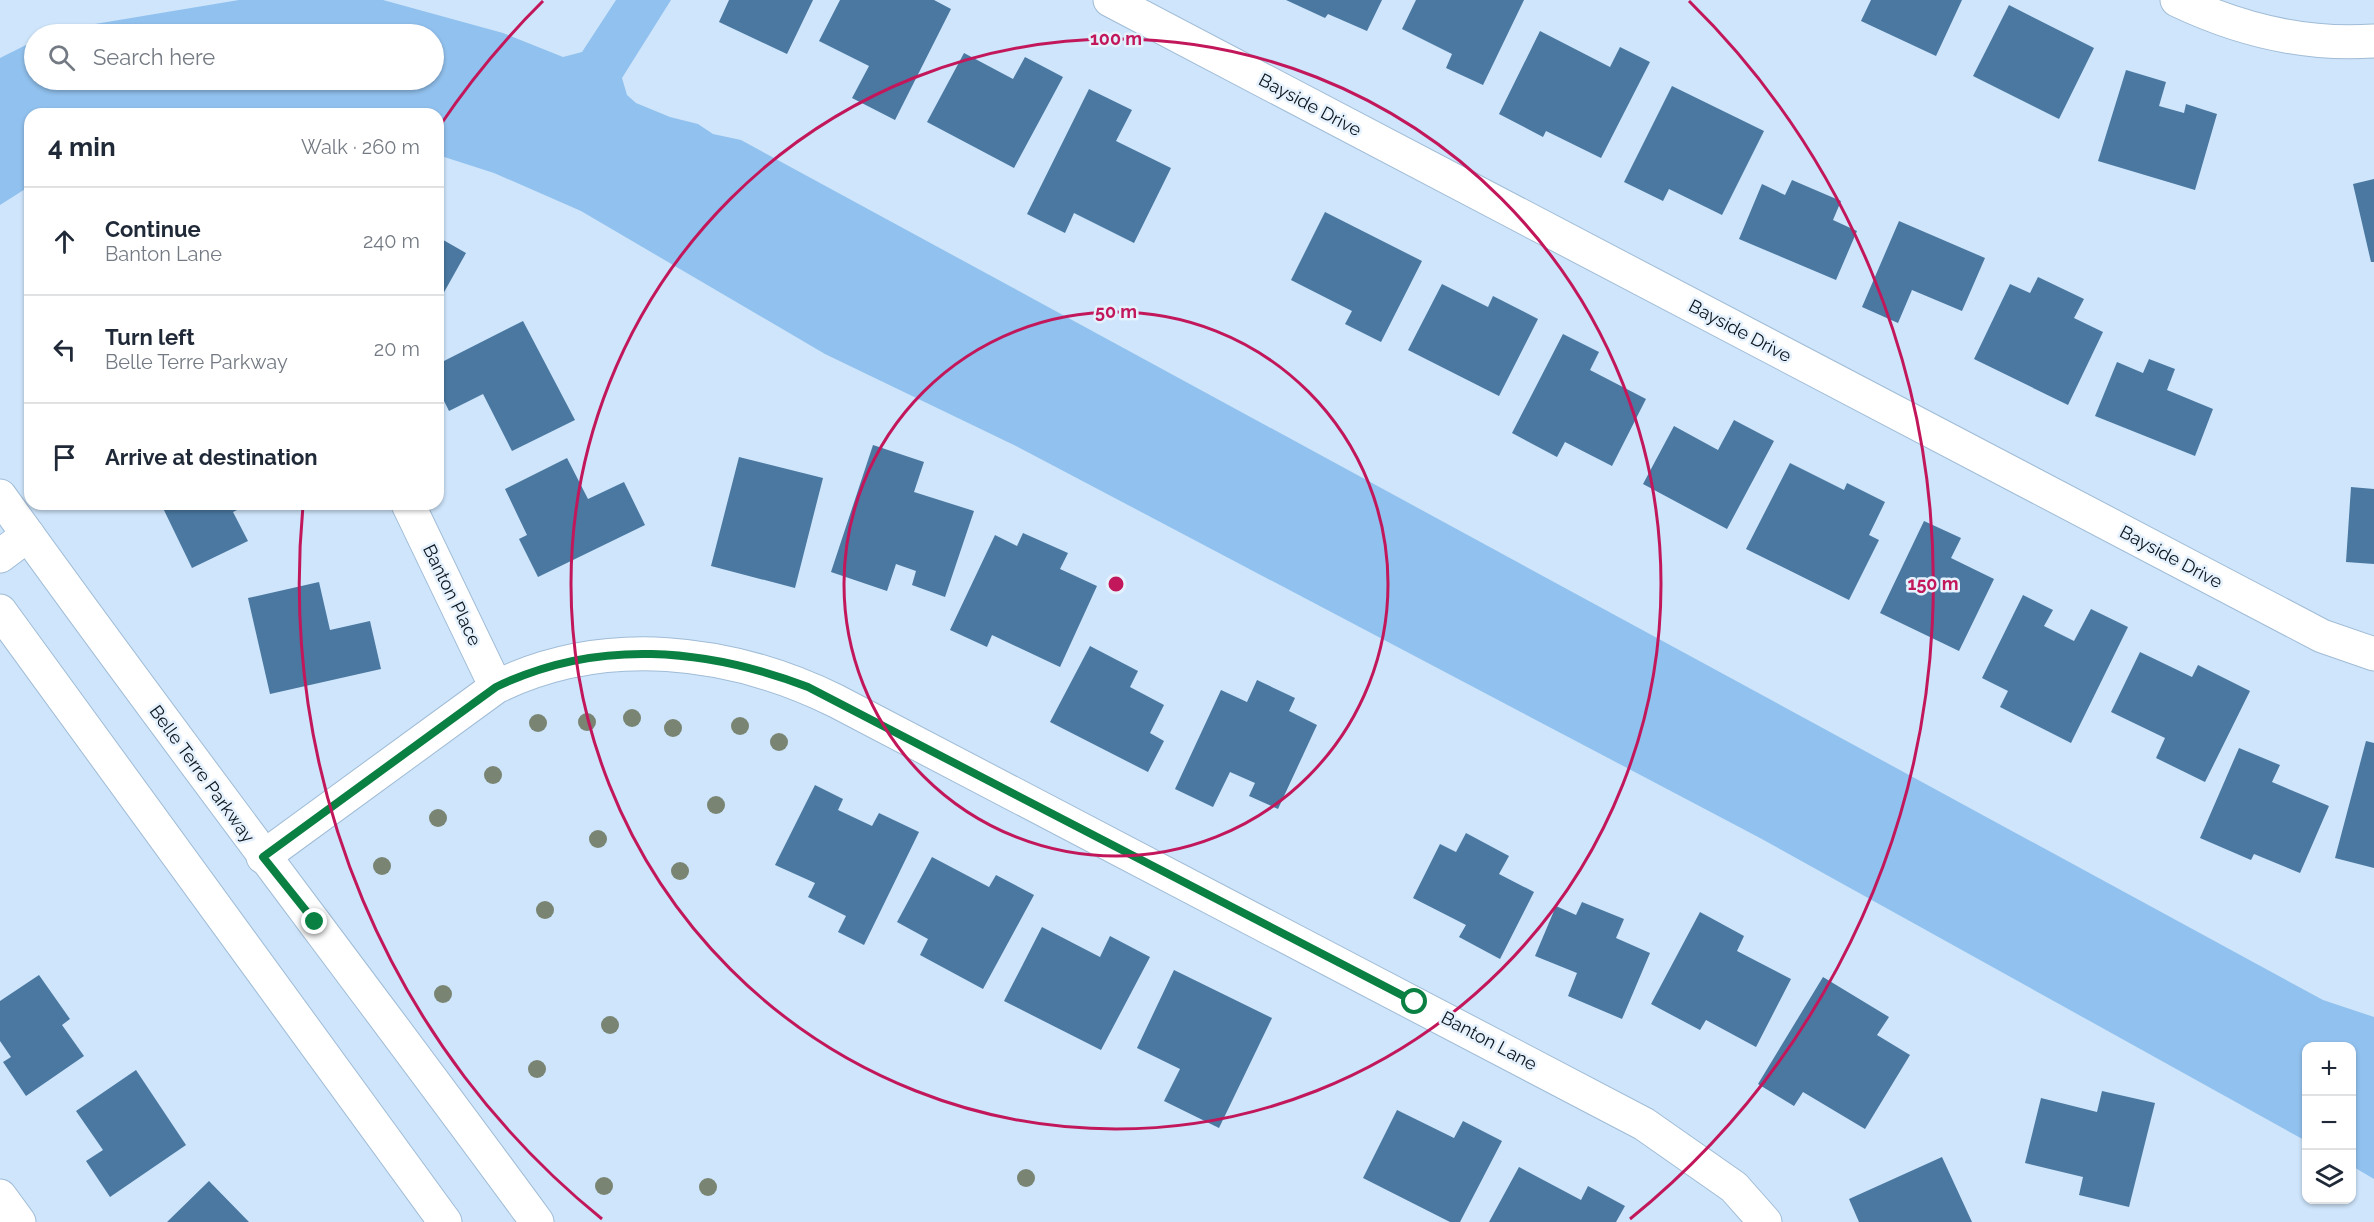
<!DOCTYPE html>
<meta charset="utf-8">
<style>
:root{--surface:#fff;--page:#f6f6f7;--text:#1f2937;--muted:#747a83;--line:#e0e1e3}
body{margin:0;font-family:Raleway,sans-serif;background:var(--page);color:var(--text)}
.controls{position:absolute;right:18px;bottom:18px;display:grid;overflow:hidden;border-radius:12px;box-shadow:0 2px 4px #0004}
.controls button{width:54px;height:54px;display:grid;place-items:center;padding:0;border:0;border-bottom:2px solid var(--line);background:var(--surface);color:var(--text);font:30px sans-serif}
.stop{position:absolute;width:18px;height:18px;margin:-14px;border:4px solid #0b8043;border-radius:50%;background:#fff}
.stop.end{background:#0b8043;border-color:#fff;box-shadow:0 2px 6px #0008}
.list{margin:0;padding:0;list-style:none}
h2{display:flex;justify-content:space-between;align-items:center;height:78px;margin:0;padding:0 24px;font-size:26px}
h2 small{font-size:20px;font-weight:400;color:var(--muted)}
.list li{display:grid;grid-template-columns:39px 1fr auto;gap:18px;align-items:center;box-sizing:border-box;height:108px;padding:0 24px;border-top:2px solid var(--line)}
.list b{display:block;font-size:22px;white-space:nowrap}
.list p{margin:0;font-size:20px;white-space:nowrap;color:var(--muted)}
.list em{font-size:20px;font-style:normal;color:var(--muted)}
.icon{flex:none;width:33px;height:33px;fill:none;stroke:currentColor;stroke-width:2;stroke-linecap:round;stroke-linejoin:round}
.map{position:relative;flex:none;width:2374px;height:1222px;overflow:hidden}
.search{position:absolute;background:var(--surface);box-shadow:0 2px 4px #0004;left:24px;top:24px;width:420px;height:66px;display:flex;align-items:center;gap:15px;box-sizing:border-box;padding:0 21px;border-radius:33px;color:var(--muted);font-size:22px}
.panel{position:absolute;background:var(--surface);box-shadow:0 2px 4px #0004;left:24px;top:108px;width:420px;height:402px;border-radius:18px}
.map>svg:first-child{display:block}
.water{fill:#91c1ee}
.building{fill:#4a78a1}
.lines{fill:none;stroke-linecap:round;stroke-linejoin:round}
.minor-casing{stroke:#a0bcd6;stroke-width:35}
.major-casing{stroke:#a0bcd6;stroke-width:35}
.minor{stroke:#fff;stroke-width:33}
.major{stroke:#fff;stroke-width:33}
.tree{fill:#798472}
.route{stroke:#0b8043;stroke-width:8}
.ring{fill:none;stroke:#c2185b;stroke-width:3}
.labels{text-anchor:middle;stroke-width:5;stroke-linejoin:round;paint-order:stroke}
.street-label{font-size:18px;fill:#0b151e;stroke:#e5f1fc}
.centre{fill:#c2185b;stroke:#e5f1fc;stroke-width:3}
.ring-label{font-size:18px;text-anchor:middle;font-weight:bold;fill:#c2185b;stroke:#e5f1fc;stroke-width:5;stroke-linejoin:round;paint-order:stroke}
</style>
<div class="map">
<svg width="2374" height="1222" viewBox="0 0 2374 1222">
<rect width="100%" height="100%" fill="#cee5fb"/>
<!-- water -->
<path class="water" d="M239,0h144l120,33 60,24 19,-5 34,-52h55l-49,78 5,17 9,8 34,14 28,7 15,10 28,6 1582,860 51,17v162l-22,-13v-120h-46v95l-546,-303 -744,-392 -191,-92 -244,-143 -87,-38 -56,-18v-41h-408v72l-30,19v-147l34,-17v39h400v-46h-378l27,-8z"/>
<!-- building -->
<path class="building" d="M729,0h84l-26,54 -68,-32z
M840,0h94l17,9 -56,111 -43,-22 17,-32 -50,-25z
M1286,0h96l-15,31 -39,-17 -3,4z
M1416,0h108l-41,85 -37,-17 6,-14 -50,-25z
M1871,0h91l-26,56 -75,-35z
M2009,5l85,43 -35,71 -86,-43z
M1540,31l70,36 10,-20 30,15 -49,96 -55,-27 -3,6 -44,-23z
M964,53l49,26 12,-22 38,20 -49,91 -87,-46z
M2126,70l40,12 -7,24 25,7 2,-9 31,10 -22,76 -97,-29z
M1672,86l92,45 -42,84 -53,-26 -6,12 -39,-19z
M1089,89l43,21 -16,31 55,27 -37,75 -60,-30 -9,20 -38,-19z
M2374,179v83h-3l-18,-78z
M1792,180l49,21 -8,19 24,11 -21,49 -97,-41 23,-55 23,11z
M1325,212l97,49 -41,81 -36,-18 7,-13 -61,-31z
M1899,221l86,37 -23,53 -50,-21 -14,33 -36,-16z
M438,237l28,16 -28,50z
M2038,277l46,22 -10,19 29,14 -35,73 -94,-46 36,-75 20,9z
M1442,284l46,23 5,-11 45,23 -39,77 -91,-46z
M523,321l52,99 -63,31 -29,-57 -34,17 -11,-22v-25z
M1563,334l36,18 -9,18 56,29 -34,67 -47,-24 -8,15 -45,-24z
M2149,359l26,10 -8,21 46,19 -18,47 -100,-40 22,-54 26,11z
M1734,420l40,21 -47,88 -84,-45 31,-58 44,24z
M873,445l51,17 -10,30 60,19 -29,86 -33,-12 4,-14 -20,-7 -9,27 -56,-19z
M739,457l84,21 -28,110 -84,-22z
M567,458l21,41 36,-17 21,43 -107,52 -19,-38 8,-4 -22,-46z
M1790,463l54,27 3,-7 38,19 -16,33 10,5 -30,60 -103,-51z
M2351,487l23,2v75l-28,-2z
M161,504h88l-16,8 15,29 -56,27z
M1924,521l37,17 -10,20 43,21 -35,72 -79,-38z
M1023,533l45,20 -8,16 37,17 -37,81 -68,-32 -5,12 -37,-17 45,-95 22,11z
M319,582l11,48 40,-9 11,48 -111,25 -22,-96z
M2023,595l30,15 -9,16 30,15 17,-32 37,18 -57,116 -71,-36 8,-16 -26,-13z
M1090,646l48,25 -8,16 34,18 -14,28 14,8 -16,31 -98,-50z
M2140,652l52,25 6,-12 52,26 -45,91 -49,-24 9,-20 -54,-26z
M1257,680l38,18 -6,13 28,14 -39,84 -29,-13 6,-13 -25,-11 -17,35 -38,-18 46,-99 26,12z
M2366,741l8,2v125l-39,-10z
M2239,748l41,17 -8,17 57,24 -29,67 -46,-19 -3,6 -51,-22z
M815,785l28,14 -5,11 34,16 7,-13 40,19 -55,113 -26,-13 8,-16 -38,-19 7,-14 -40,-18z
M1466,833l43,23 -10,18 35,18 -34,67 -41,-22 7,-12 -53,-27 27,-54 16,8z
M932,857l57,30 7,-12 38,20 -51,94 -63,-34 8,-16 -31,-17z
M1582,902l42,17 -8,19 34,15 -28,66 -54,-23 9,-23 -42,-17 21,-50 20,9z
M1700,912l44,24 -7,15 54,28 -35,68 -50,-27 -6,10 -49,-26z
M1042,927l58,30 10,-21 40,21 -49,93 -97,-49z
M1174,970l98,48 -53,110 -55,-27 16,-32 -43,-21z
M39,975l31,44 -8,6 22,31 -58,40 -23,-34 8,-5 -11,-16v-40z
M1823,977l66,40 -12,18 33,20 -45,74 -62,-37 -9,14 -36,-22z
M136,1070l50,75 -76,52 -24,-36 17,-11 -27,-39z
M2102,1091l53,12 -26,104 -50,-12 4,-18 -58,-14 16,-65 56,14z
M1397,1110l57,28 9,-17 39,20 -42,81h-10l-87,-44z
M1942,1157l30,65h-113l-10,-23z
M1519,1167l62,33 7,-14 37,20 -9,16h-127z
M209,1181l40,41h-82z"/>
<g class="lines">
<defs>
<path id="minor" d="M1110,0l1212,636 52,18
M2177,0c63,30 127,46 197,41
M408,504l88,183
M0,556l28,-21
M263,857l233,-170c109,-53 234,-38 340,14l808,423 90,63 31,35
M0,1196l19,26"/>
<path id="major" d="M0,496c175,245 359,483 537,726
M0,611l445,611"/>
</defs>
<!-- minor casing -->
<use href="#minor" class="minor-casing"/>
<!-- major casing -->
<use href="#major" class="major-casing"/>
<!-- minor -->
<use href="#minor" class="minor"/>
<!-- major -->
<use href="#major" class="major"/>
</g>
<!-- trees -->
<g class="tree">
<circle cx="632" cy="718" r="9"/>
<circle cx="587" cy="722" r="9"/>
<circle cx="538" cy="723" r="9"/>
<circle cx="740" cy="726" r="9"/>
<circle cx="673" cy="728" r="9"/>
<circle cx="779" cy="742" r="9"/>
<circle cx="493" cy="775" r="9"/>
<circle cx="716" cy="805" r="9"/>
<circle cx="438" cy="818" r="9"/>
<circle cx="598" cy="839" r="9"/>
<circle cx="382" cy="866" r="9"/>
<circle cx="680" cy="871" r="9"/>
<circle cx="545" cy="910" r="9"/>
<circle cx="443" cy="994" r="9"/>
<circle cx="610" cy="1025" r="9"/>
<circle cx="537" cy="1069" r="9"/>
<circle cx="1026" cy="1178" r="9"/>
<circle cx="604" cy="1186" r="9"/>
<circle cx="708" cy="1187" r="9"/>
</g>
<g class="lines">
<!-- route -->
<path class="route" d="M315,922l-52,-65 233,-170c101,-49 210,-39 312,0l607,315"/>
</g>
<!-- distance rings -->
<g class="ring">
<circle cx="1116" cy="584" r="272"/>
<circle cx="1116" cy="584" r="545"/>
<path d="M602 1219A817 817 0 0 1 303 506M439 127A817 817 0 0 1 543 1M1689 1A817 817 0 0 1 1630 1219"/>
</g>
<g class="labels">
<!-- street labels -->
<g class="street-label">
<text transform="translate(1310 105) rotate(28)" y="6">Bayside Drive</text>
<text transform="translate(1740 331) rotate(28)" y="6">Bayside Drive</text>
<text transform="translate(2171 557) rotate(28)" y="6">Bayside Drive</text>
<text transform="translate(452 595) rotate(64)" y="6">Banton Place</text>
<text transform="translate(202 774) rotate(54)" y="6">Belle Terre Parkway</text>
<text transform="translate(1489 1041) rotate(28)" y="6">Banton Lane</text>
</g>
</g>
<circle cx="1116" cy="584" r="9" class="centre"/>
<g class="ring-label">
<text x="1116" y="45">100 m</text>
<text x="1116" y="318">50 m</text>
<text x="1933" y="590">150 m</text>
</g>
</svg>
<div class="controls">
<button>+</button>
<button>−</button>
<button><svg class="icon" aria-label="layers" viewBox="0 0 24 24"><path d="M12 4l9 5-9 5-9-5zM3 14l9 5 9-5"/></svg></button>
</div>
<div class="stop" style="left:1415px;top:1002px"></div>
<div class="stop end" style="left:315px;top:922px"></div>
<div class="search"><svg class="icon" aria-label="search" viewBox="0 0 24 24"><circle cx="10" cy="10" r="6"/><path d="M15 15l6 6"/></svg>Search here</div>
<section class="panel">
<h2>4 min<small>Walk · 260 m</small></h2>
<ul class="list">
<li><svg class="icon" aria-label="ahead" viewBox="0 0 24 24"><path d="M12 20V5M6 11l6-6 6 6"/></svg><div><b>Continue</b><p>Banton Lane</p></div><em>240 m</em></li>
<li><svg class="icon" aria-label="left" viewBox="0 0 24 24"><path d="M17 20v-9H6M10 6l-5 5 5 5"/></svg><div><b>Turn left</b><p>Belle Terre Parkway</p></div><em>20 m</em></li>
<li><svg class="icon" aria-label="arrive" viewBox="0 0 24 24"><path d="M6 21V4h12l-3 4 3 4H6"/></svg><div><b>Arrive at destination</b></div></li>
</ul>
</section>
</div>
